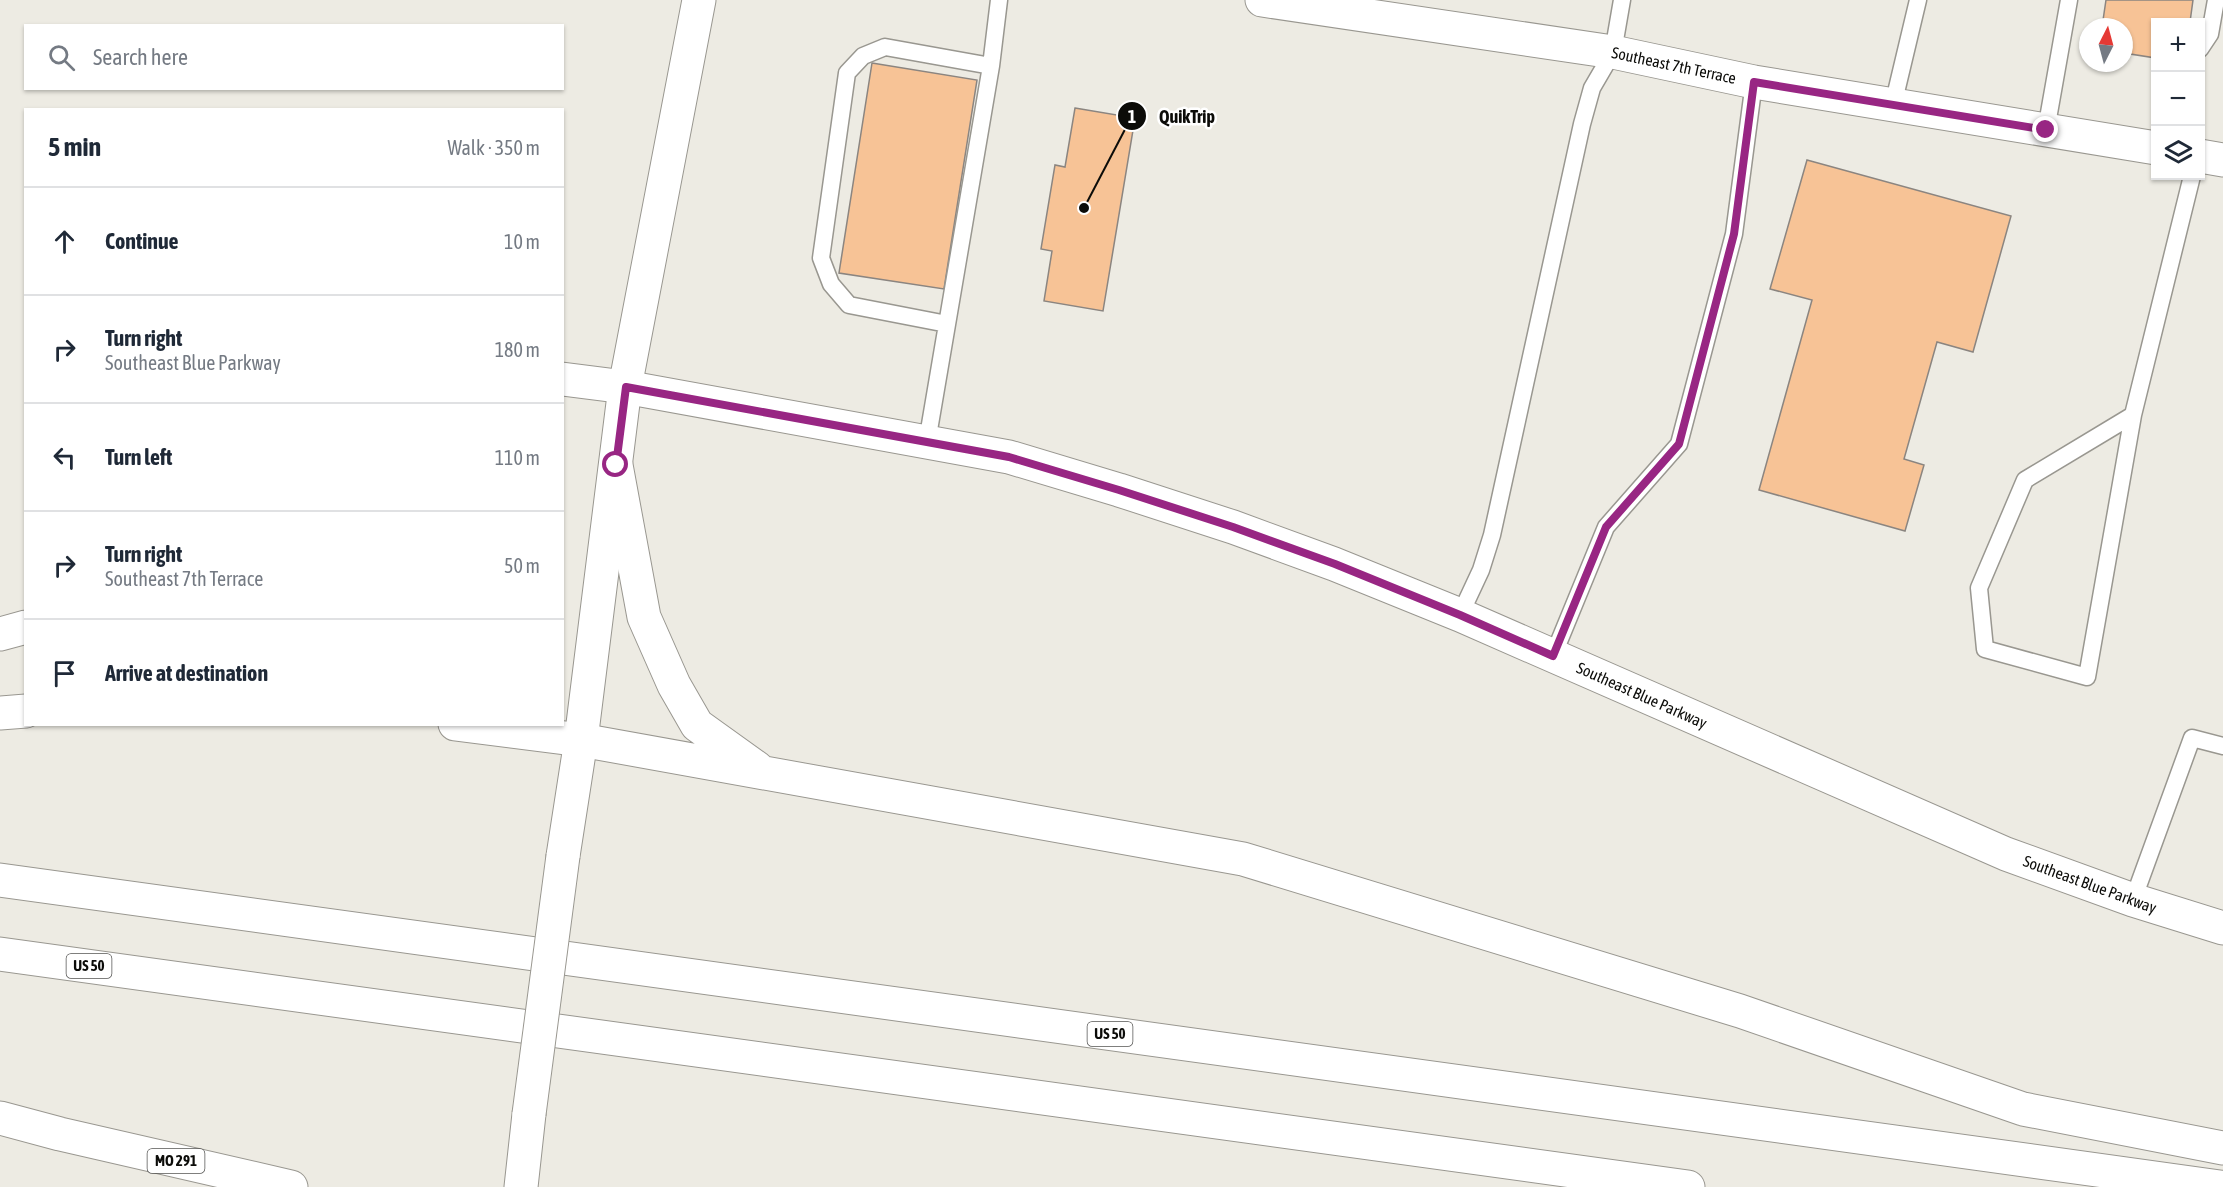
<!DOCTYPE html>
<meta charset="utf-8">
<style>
:root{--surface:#fff;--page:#f2f2f3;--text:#1f2937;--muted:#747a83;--line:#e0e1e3}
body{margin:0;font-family:"Asap Condensed",sans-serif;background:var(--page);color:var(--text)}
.controls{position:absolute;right:18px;top:18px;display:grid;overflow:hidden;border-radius:0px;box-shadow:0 2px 4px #0004}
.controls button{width:54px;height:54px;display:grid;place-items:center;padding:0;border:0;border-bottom:2px solid var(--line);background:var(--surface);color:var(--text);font:30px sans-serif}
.compass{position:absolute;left:2079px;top:18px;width:54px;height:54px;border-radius:50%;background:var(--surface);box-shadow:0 2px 4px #0004;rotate:6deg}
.stop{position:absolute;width:18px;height:18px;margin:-14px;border:4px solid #982683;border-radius:50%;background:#fff}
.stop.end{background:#982683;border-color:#fff;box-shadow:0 2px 6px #0008}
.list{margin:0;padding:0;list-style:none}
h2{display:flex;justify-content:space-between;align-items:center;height:78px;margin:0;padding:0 24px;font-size:26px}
h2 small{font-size:20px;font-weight:400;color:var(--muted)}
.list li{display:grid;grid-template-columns:39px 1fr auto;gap:18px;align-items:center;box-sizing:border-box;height:108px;padding:0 24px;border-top:2px solid var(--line)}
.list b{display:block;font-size:22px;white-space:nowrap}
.list p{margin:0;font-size:20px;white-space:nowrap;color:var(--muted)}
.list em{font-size:20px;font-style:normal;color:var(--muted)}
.icon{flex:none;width:33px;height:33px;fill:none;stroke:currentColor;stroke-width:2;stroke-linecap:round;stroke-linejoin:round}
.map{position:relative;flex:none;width:2223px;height:1187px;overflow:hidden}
.search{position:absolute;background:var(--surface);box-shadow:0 2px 4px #0004;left:24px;top:24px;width:540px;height:66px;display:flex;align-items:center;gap:15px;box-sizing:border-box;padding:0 21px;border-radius:0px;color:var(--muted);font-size:22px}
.panel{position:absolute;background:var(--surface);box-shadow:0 2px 4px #0004;left:24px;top:108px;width:540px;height:618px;border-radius:0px}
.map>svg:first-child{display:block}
.building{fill:#f7c396;stroke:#8b8580;stroke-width:1.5}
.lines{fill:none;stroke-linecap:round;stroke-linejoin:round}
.lane-casing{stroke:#999790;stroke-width:19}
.street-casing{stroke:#999790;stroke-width:35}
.secondary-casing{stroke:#999790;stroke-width:35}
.primary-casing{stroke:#999790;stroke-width:35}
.highway-casing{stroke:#999790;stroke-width:35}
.lane{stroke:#fff;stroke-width:16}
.street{stroke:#fff;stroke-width:33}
.secondary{stroke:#fff;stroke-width:33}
.primary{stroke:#fff;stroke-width:33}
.highway{stroke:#fff;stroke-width:33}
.primary-bridge-casing{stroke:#999790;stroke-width:35;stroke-linecap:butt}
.primary-bridge{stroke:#fff;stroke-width:33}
.route{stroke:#982683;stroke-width:8}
.labels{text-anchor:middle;stroke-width:5;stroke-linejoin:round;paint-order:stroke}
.shield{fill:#fff;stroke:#555553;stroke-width:1.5}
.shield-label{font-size:15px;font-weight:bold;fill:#0c0c09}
.street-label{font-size:16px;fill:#0c0c09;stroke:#fff}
.leader{fill:none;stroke:#0c0c09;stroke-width:2}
.callout-dot{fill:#0c0c09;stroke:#fff;stroke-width:2}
.mark-label{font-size:18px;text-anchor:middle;font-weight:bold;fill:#fff}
.callout-label{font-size:18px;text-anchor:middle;font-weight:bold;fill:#0c0c09;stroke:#fff;stroke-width:5;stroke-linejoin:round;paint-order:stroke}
</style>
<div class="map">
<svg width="2223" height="1187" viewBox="0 0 2223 1187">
<rect width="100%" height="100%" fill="#edebe3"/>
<!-- building -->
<path class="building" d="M2106,0h87l-3,22h-34v36l-32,-5v-26h-22z
M872,63l105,17 -33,209 -105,-16z
M1075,108l60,10 -32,193 -59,-10 8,-50 -11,-2 14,-84 10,2z
M1807,160l204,56 -38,136 -36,-10 -33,117 20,6 -19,66 -146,-41 53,-190 -42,-11z"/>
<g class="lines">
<defs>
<path id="lane" d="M2200,49l10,-15 6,-34
M1893,105l25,-105
M2046,130l23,-130
M947,324l-98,-19 -18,-21 -10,-26 26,-185 16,-17 22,-9 106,19
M2133,415l-108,65 -46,108 6,61 102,28 46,-262 59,-239
M927,442l64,-376 8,-66
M1460,615l21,-45 11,-35 90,-411 10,-36 21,-36 9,-52
M1553,656l53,-129 73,-83 55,-210 20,-152
M2133,900l59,-162 31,8"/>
<path id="street" d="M1262,0l351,52 141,30 402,66
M2200,156l23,4"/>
<path id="secondary" d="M562,379l63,8 384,70 110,33 114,37 101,37 126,51 546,239 127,46 90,28
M0,634l26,-7"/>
<path id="primary" d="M563,856l18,-116 44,-353 74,-387
M521,1187l8,-73"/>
<path id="highway" d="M616,465l28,152 30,68 23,40 60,43
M0,713l26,-2
M455,724l126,16 662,119 497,152 283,98 200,39
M0,880l2220,307
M0,954l1688,233
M0,1118l60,16 231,53"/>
</defs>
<!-- lane casing -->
<use href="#lane" class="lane-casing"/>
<!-- street casing -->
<use href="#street" class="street-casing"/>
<!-- secondary casing -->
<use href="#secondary" class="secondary-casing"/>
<!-- primary casing -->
<use href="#primary" class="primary-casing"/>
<!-- highway casing -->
<use href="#highway" class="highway-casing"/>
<!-- lane -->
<use href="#lane" class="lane"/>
<!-- street -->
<use href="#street" class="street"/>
<!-- secondary -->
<use href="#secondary" class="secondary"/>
<!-- primary -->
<use href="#primary" class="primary"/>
<!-- highway -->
<use href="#highway" class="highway"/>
<defs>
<path id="primary-bridge" d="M529,1114l34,-258"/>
</defs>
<!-- primary-bridge casing -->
<use href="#primary-bridge" class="primary-bridge-casing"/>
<!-- primary-bridge -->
<use href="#primary-bridge" class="primary-bridge"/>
</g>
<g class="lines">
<!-- route -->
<path class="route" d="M616,465l10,-78 383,70 110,33 114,37 102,37 125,51 93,41 53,-129 73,-83 55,-210 20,-152 292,48"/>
</g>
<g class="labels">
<!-- shield labels -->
<g class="shield">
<rect x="66.5" y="954" width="45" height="24" rx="4.5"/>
<rect x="1087.5" y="1022" width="45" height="24" rx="4.5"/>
<rect x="147.5" y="1149" width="57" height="24" rx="4.5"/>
</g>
<g class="shield-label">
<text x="89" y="971">US 50</text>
<text x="1110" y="1039">US 50</text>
<text x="176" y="1166">MO 291</text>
</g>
<!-- street labels -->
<g class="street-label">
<text transform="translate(1674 65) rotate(12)" y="6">Southeast 7th Terrace</text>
<text transform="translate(1642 695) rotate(24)" y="6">Southeast Blue Parkway</text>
<text transform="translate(2090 884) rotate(20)" y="6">Southeast Blue Parkway</text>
</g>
</g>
<!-- callouts -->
<path class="leader" d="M1084 208L1132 116"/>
<g class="callout-dot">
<circle cx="1084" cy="208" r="6"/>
<circle cx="1132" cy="116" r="15"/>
</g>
<g class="mark-label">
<text x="1132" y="123">1</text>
</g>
<g class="callout-label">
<text x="1187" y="123">QuikTrip</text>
</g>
</svg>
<div class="controls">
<button>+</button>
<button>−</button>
<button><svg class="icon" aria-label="layers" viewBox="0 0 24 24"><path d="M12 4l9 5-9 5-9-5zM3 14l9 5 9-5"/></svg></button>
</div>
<svg class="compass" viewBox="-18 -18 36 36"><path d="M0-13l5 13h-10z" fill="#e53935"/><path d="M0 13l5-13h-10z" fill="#747a83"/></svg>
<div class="stop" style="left:616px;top:465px"></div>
<div class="stop end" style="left:2046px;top:130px"></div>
<div class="search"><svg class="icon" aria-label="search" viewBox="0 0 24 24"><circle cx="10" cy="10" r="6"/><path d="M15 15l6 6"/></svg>Search here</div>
<section class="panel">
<h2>5 min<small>Walk · 350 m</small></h2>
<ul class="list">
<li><svg class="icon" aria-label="ahead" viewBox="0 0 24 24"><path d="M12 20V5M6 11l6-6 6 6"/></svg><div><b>Continue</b></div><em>10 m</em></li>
<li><svg class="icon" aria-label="right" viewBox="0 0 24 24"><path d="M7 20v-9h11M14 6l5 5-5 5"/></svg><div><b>Turn right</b><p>Southeast Blue Parkway</p></div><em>180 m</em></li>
<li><svg class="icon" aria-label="left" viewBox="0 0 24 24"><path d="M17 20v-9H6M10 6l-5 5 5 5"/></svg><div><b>Turn left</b></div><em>110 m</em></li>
<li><svg class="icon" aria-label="right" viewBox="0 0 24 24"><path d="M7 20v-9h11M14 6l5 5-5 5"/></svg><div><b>Turn right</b><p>Southeast 7th Terrace</p></div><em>50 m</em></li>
<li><svg class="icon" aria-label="arrive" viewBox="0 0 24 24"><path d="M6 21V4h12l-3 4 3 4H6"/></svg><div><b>Arrive at destination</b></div></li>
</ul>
</section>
</div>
